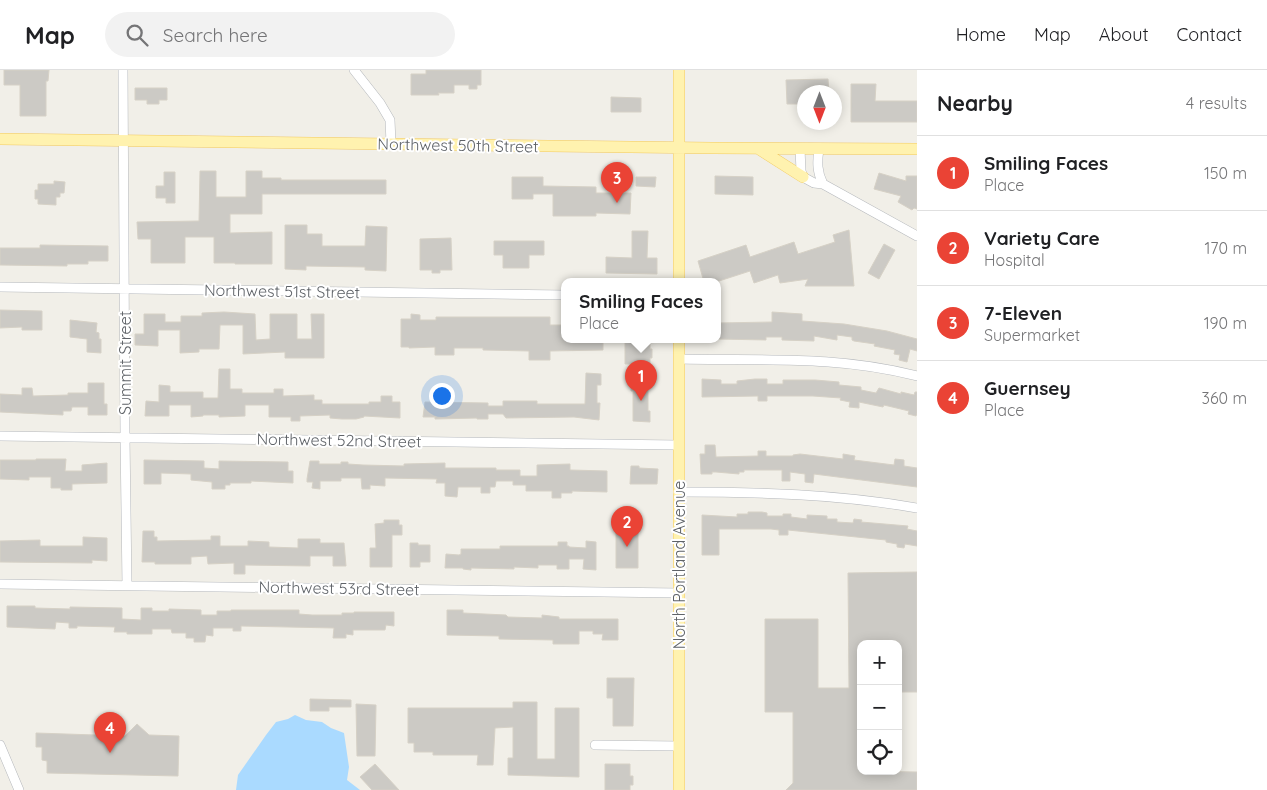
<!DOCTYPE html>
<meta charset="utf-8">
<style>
:root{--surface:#fff;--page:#f2f2f2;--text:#202124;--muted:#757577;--line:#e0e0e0;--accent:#ea4335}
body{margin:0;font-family:Quicksand,sans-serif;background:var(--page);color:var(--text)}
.controls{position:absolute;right:15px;bottom:15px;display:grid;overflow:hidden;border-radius:10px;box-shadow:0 2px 12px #0003}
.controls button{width:45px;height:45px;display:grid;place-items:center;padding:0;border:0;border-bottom:1px solid var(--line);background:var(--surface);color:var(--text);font:25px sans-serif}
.compass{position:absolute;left:797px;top:15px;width:45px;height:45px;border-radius:50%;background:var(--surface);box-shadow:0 2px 12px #0003;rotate:180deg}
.you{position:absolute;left:441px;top:325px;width:18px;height:18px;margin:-12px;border:4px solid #fff;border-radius:50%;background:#1a73e8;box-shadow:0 0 0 8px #1a73e833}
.badge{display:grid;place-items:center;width:32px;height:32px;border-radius:50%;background:var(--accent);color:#fff;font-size:16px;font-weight:700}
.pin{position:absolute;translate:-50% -41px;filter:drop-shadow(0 1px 2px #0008)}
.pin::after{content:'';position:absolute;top:26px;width:18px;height:15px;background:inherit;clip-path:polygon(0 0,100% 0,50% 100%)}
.popup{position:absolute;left:561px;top:208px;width:160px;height:65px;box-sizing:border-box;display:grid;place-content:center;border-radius:10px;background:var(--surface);filter:drop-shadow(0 1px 4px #0005);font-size:16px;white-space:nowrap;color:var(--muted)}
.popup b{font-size:19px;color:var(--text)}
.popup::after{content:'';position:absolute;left:50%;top:100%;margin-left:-10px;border:10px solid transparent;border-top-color:var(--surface)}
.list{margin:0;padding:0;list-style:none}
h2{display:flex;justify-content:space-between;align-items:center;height:65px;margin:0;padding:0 20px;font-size:21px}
h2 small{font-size:16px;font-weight:400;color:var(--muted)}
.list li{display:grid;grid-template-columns:32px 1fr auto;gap:15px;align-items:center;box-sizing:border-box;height:75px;padding:0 20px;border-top:1px solid var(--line)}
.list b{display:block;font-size:19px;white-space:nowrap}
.list p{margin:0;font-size:16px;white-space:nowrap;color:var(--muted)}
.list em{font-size:16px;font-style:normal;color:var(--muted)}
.icon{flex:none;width:28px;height:28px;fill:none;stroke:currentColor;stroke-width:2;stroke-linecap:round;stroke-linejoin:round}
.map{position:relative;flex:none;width:917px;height:720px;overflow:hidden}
header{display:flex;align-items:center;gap:30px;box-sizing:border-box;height:70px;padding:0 25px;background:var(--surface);border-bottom:1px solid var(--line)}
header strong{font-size:24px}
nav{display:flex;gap:28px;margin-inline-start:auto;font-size:18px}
.search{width:350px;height:45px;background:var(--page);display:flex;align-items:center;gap:12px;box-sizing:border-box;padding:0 18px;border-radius:28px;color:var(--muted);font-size:19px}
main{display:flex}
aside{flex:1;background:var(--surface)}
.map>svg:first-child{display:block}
.water{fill:#aadaff}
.building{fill:#cccac5;stroke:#d6d1c6}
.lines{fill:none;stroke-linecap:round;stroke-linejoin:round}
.minor-casing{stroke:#b5b8bc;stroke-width:10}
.major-casing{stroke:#f2c960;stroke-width:12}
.minor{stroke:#fff;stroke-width:9}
.major{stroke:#fff2af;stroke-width:11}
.labels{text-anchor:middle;stroke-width:4;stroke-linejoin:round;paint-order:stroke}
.street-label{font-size:16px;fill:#5f6368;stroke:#fff}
</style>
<header>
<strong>Map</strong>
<div class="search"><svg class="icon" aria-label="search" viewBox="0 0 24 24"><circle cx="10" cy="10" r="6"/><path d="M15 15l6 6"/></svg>Search here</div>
<nav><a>Home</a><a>Map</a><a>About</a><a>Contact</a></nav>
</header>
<main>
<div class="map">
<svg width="917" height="720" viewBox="0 0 917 720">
<rect width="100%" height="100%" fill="#f1efe8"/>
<!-- water -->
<path class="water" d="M295,645l11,5 16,2 9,6 13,5 5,34 -2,13 13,10h-124l2,-15 28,-40 10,-13 12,-3z"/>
<!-- building -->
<path class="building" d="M4,0h45l-1,11h-2v35h-26v-31h-16z
M426,0h55v15h-4v4h-8v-4h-15v8h-16l1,2h-28v-21h15z
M828,9l1,13h-25v12h-17l-1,-24z
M851,14h25l-1,17h42v21h-66z
M135,18h32v12h-8v4h-12v-4h-12z
M611,27l30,1v14h-30z
M200,101h16v26h30v-26h16v7h19v2h105v14h-124v20h-32v19l42,-1v32h-37v-1h-21v-26h-29v26h-34v-24h-13l-1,-17 62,-1z
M164,102h11v31h-9v-5h-10v-12h8z
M879,103l27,8v-5h11v33l-3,-1 -2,2 -14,-8 3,-6 -27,-7z
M715,106l38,1v18l-38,-1z
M512,107h31v9l53,1v6h35l-1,21 -34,-1v3h-43v-22h-20v5h-21z
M636,107h20l-1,10 -19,-1z
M54,111l11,1 -1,11h-4v4h-4v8l-18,-1v-5h-3v-9h3v-6h16z
M285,155h22v9h15v12h43l1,-20 21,1 -1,44 -21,-1v-3l-59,-1v4l-21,-1z
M849,160l5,56h-49l3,-7 -28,4 -2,-8 -24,8 -4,-12 -34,11h-12l-6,-21 48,-16 4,12 44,-15 4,12 37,-12 -2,-7z
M632,161h16l-1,27h10v16l-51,-1v-16l26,1z
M451,168l1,32h-12v3h-8v-3h-12v-31z
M494,171h50v14h-15v13h-26v-13h-9z
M884,174l11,6 -16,29 -11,-6z
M40,175l68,1v15h-20v3h-21v2l-67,-1v-17h40z
M0,240l42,1v19h-20v-3l-22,1z
M224,242l31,2 1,26 14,-1v-25h27v25h15l-1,-25h13v44h-39v-6l-42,2v-29h-23l-1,24h-20v3l-19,1v-23h-22v16l-23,-1v-11h9v-20h21v8h16v-6h21v-3z
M772,242l30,2v7l42,3 43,7 30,8v12l-7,-2 -3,13 -8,-2 1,-5 -6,-1 1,-4 -21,-4 1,-2 -21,-3 -2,-1v-3l-15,-2v5l-23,-4v5l-32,-1v-3h-16v3l-49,-1v-16l55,-1z
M411,244l9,1v5h16v-3h114v8h15v15h14v2h24v8l-53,1v9h-21v-9l-46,-1v-2h-29v7h-19v-8l-26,1v-1h-8v-28h10z
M70,250l27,3 -1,9 3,1v6h2v14l-14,-1v-13l-17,-2z
M625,271h19v3h6v5h2v9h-2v6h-25z
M219,299h11v20h12v4h32v-4h9v7l31,-1v5h8v4h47v-2h12v-6h11v6h8v16l-36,-2v1l-8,2h-14l-12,-1v-3l-30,1v5h-9v-4h-22v-12h-24v11l-26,1v-2h-16v1l-12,1v-12h-22v11h-24l1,-15 13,1v-17l11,1v6h33v6h15z
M586,303l15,1v11h-4v18h3l-1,17 -25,-3 -68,1 -3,-4h-15v5h-11v-1l-42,1v-2h-12l2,-15 63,1v3h15v-5h34v3h48z
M702,309l19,1v4h16v-3l18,-2h12v5h16v-4h32l24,2v3l22,2v3l15,3 3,-5 22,6v-2l13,3 1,-3h2v21l-1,3 -8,-2 1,-3 -25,-6 -1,2 -24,-5v6l-10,-1 1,-5 -10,-2 1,-2 -28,-2h-46v5h-9v-5l-56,1z
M88,313h16v21h3v11h-19v-8h-16l-1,4h-8v4l-63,-3v-18l22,1v-7h10l1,8 35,-1v-2h20z
M631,313l17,1v27h2v11l-17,-1v-30h-2z
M705,375h10l1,12 42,-1v-5h8v5h27v-1l7,-1 43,5v-5l12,2 -1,4 40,5 1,-6 9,1v6l13,2v19l-103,-13 -1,9 -8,-1v-8l-15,-2v9h-8v-11h-38v2h-5v2l-23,-2h-4v2h-11l-1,-20h5z
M36,389h30l-1,12h17v-6l25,-2v20l-35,1v6h-11v-2h-10v-11h-22v3l-29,-1v-19h36z
M144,390l60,1v7l15,1v-8l69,1v9h5v12l-42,-2v2h-21v2h-5v4h-13v-7l-21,-2v-6l-30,-1v11h-17z
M310,391h9v3h22v-2h7v2l15,1 41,1v-2l41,-1v5h51v2h24v6h17v-11l33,-1v6l37,1v21l-35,-1v2h-11v5h-9v-7h-26v-6h-13v-4h-17l-1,6h-5v6h-9v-6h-23l-1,10 -12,-1v-13h-9l1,-4 -52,-1v8l-15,-1v4h-8l-1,-11h-20v3h-21v8l-8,-1 1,-6h-6v-3z
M631,396h8v2l19,1 -1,15h-27z
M748,442h14l5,1v3h16v-2h8v3l16,2v-4l20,1v3h10v3l16,1 1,-4 8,1 -1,2 47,4 -1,3 10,2v15l-12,-2 -1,4 -7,-1v-3l-11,-2v-2l-69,-7 -29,-3v5h-9v-5l-8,-1h-52v26h-17v-40l35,2v-3h11z
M384,450h15v5h3v10h-10v32h-22v-19h6l-1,-24 9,-1z
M616,456h22v42h-22z
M143,461h11v6h3v4l54,-1v-4h9v10h28v-5l21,1v5l29,1v-9h22v4h24l2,23h-13v-10h-23v10l-65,-1v9h-11v-11l-26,1 -1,-8 -16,1v7h-36v-2h-13z
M83,467l24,1v23l-15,-1v3l-92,-1v-21l40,-1v6h43z
M586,471l10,1v28l-13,-1 1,-10h-15v10h-12v-4h-19v3l-24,-1v2l-43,-1v2l-8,-1v-1h-18l1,-14 13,1 2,-1v-5h39v-3h58v-4h9v4h2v1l17,1z
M410,473h8v2h12v17h-10v5h-10z
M917,502v120h-19v-48h-37v127l56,1v18h-131l7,-7v-71h-28v-93h53v69h31l-1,-115z
M7,536h28v2l35,1v-2l52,1v11l19,1v-12h11v3h17v-2l32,1v5h16v-4h14v-1h68v4l13,1h30v-2h12v-1h40v14l-8,-1 -1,5h-32v5l-7,-1v4h-13l1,-10 -93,-2v5h-8v-3h-20v8l-7,-1 -1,7h-11v-4h-8v-5h-14l-1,-4h-19v5h-25v-2h-13l1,-5 -38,-1v2h-8v-5l-13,-1 -1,7 -48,-2z
M447,540h16v3l43,2 2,2 34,1v-3l17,2v2h59v21h-16l1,-6h-10v-3h-14v13h-26v-4l-54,-1v-3l-52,-1z
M607,608h27l-1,48h-20v-28h-6z
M310,629l41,1v7h-22v4h-19z
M513,632h24v57h18v-51h24v69l-71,-2v-17h5v-31l-18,1 -2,37h-16l1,-10h-45v-3h-19v-9h-6v-35h105z
M356,634l20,1 -1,51h-18z
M137,654l12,11 30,1 -1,40 -131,-3v-12l-5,-1v-13h-6v-14l89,3z
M375,694l24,26h-27l-12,-13z
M605,694h25v12h3v9h-3v5h-25z"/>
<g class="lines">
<defs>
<path id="minor" d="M123,0l2,367 2,148
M354,0l26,33 10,17 1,23
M800,79l1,22 2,6 11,6 9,1 94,52
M819,79c-2,13 -2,23 4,35
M0,217l565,8
M679,289c82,2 158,-4 238,17
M0,366l678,9
M678,422c81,0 159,2 239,16
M0,514l679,9
M0,675l19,45
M595,675l84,1"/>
<path id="major" d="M0,69l712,9 205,1
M759,79l44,28
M679,212v-212
M679,270v450"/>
</defs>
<!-- minor casing -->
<use href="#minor" class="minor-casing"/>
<!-- major casing -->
<use href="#major" class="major-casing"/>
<!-- minor -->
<use href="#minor" class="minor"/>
<!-- major -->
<use href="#major" class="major"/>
</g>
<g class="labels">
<!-- street labels -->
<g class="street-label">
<text transform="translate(458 75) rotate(1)" y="6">Northwest 50th Street</text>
<text transform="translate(282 221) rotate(1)" y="6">Northwest 51st Street</text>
<text transform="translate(125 293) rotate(-90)" y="6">Summit Street</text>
<text transform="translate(339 370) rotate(1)" y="6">Northwest 52nd Street</text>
<text transform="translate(679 495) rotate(-90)" y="6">North Portland Avenue</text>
<text transform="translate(339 518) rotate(1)" y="6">Northwest 53rd Street</text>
</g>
</g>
</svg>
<div class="controls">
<button>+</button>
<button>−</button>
<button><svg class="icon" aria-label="locate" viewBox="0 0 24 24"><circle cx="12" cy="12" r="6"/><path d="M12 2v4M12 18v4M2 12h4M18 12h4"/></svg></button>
</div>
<svg class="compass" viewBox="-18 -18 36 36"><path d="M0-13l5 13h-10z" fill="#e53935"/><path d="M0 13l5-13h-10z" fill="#757577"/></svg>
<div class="you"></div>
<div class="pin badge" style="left:641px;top:331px">1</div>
<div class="popup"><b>Smiling Faces</b>Place</div>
<div class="pin badge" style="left:627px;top:477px">2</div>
<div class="pin badge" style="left:617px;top:133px">3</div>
<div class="pin badge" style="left:110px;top:683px">4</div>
</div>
<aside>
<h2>Nearby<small>4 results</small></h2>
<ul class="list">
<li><span class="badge">1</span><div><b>Smiling Faces</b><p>Place</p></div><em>150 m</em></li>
<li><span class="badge">2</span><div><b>Variety Care</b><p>Hospital</p></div><em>170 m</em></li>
<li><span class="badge">3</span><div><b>7-Eleven</b><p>Supermarket</p></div><em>190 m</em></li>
<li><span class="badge">4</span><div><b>Guernsey</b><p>Place</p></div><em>360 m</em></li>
</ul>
</aside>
</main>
